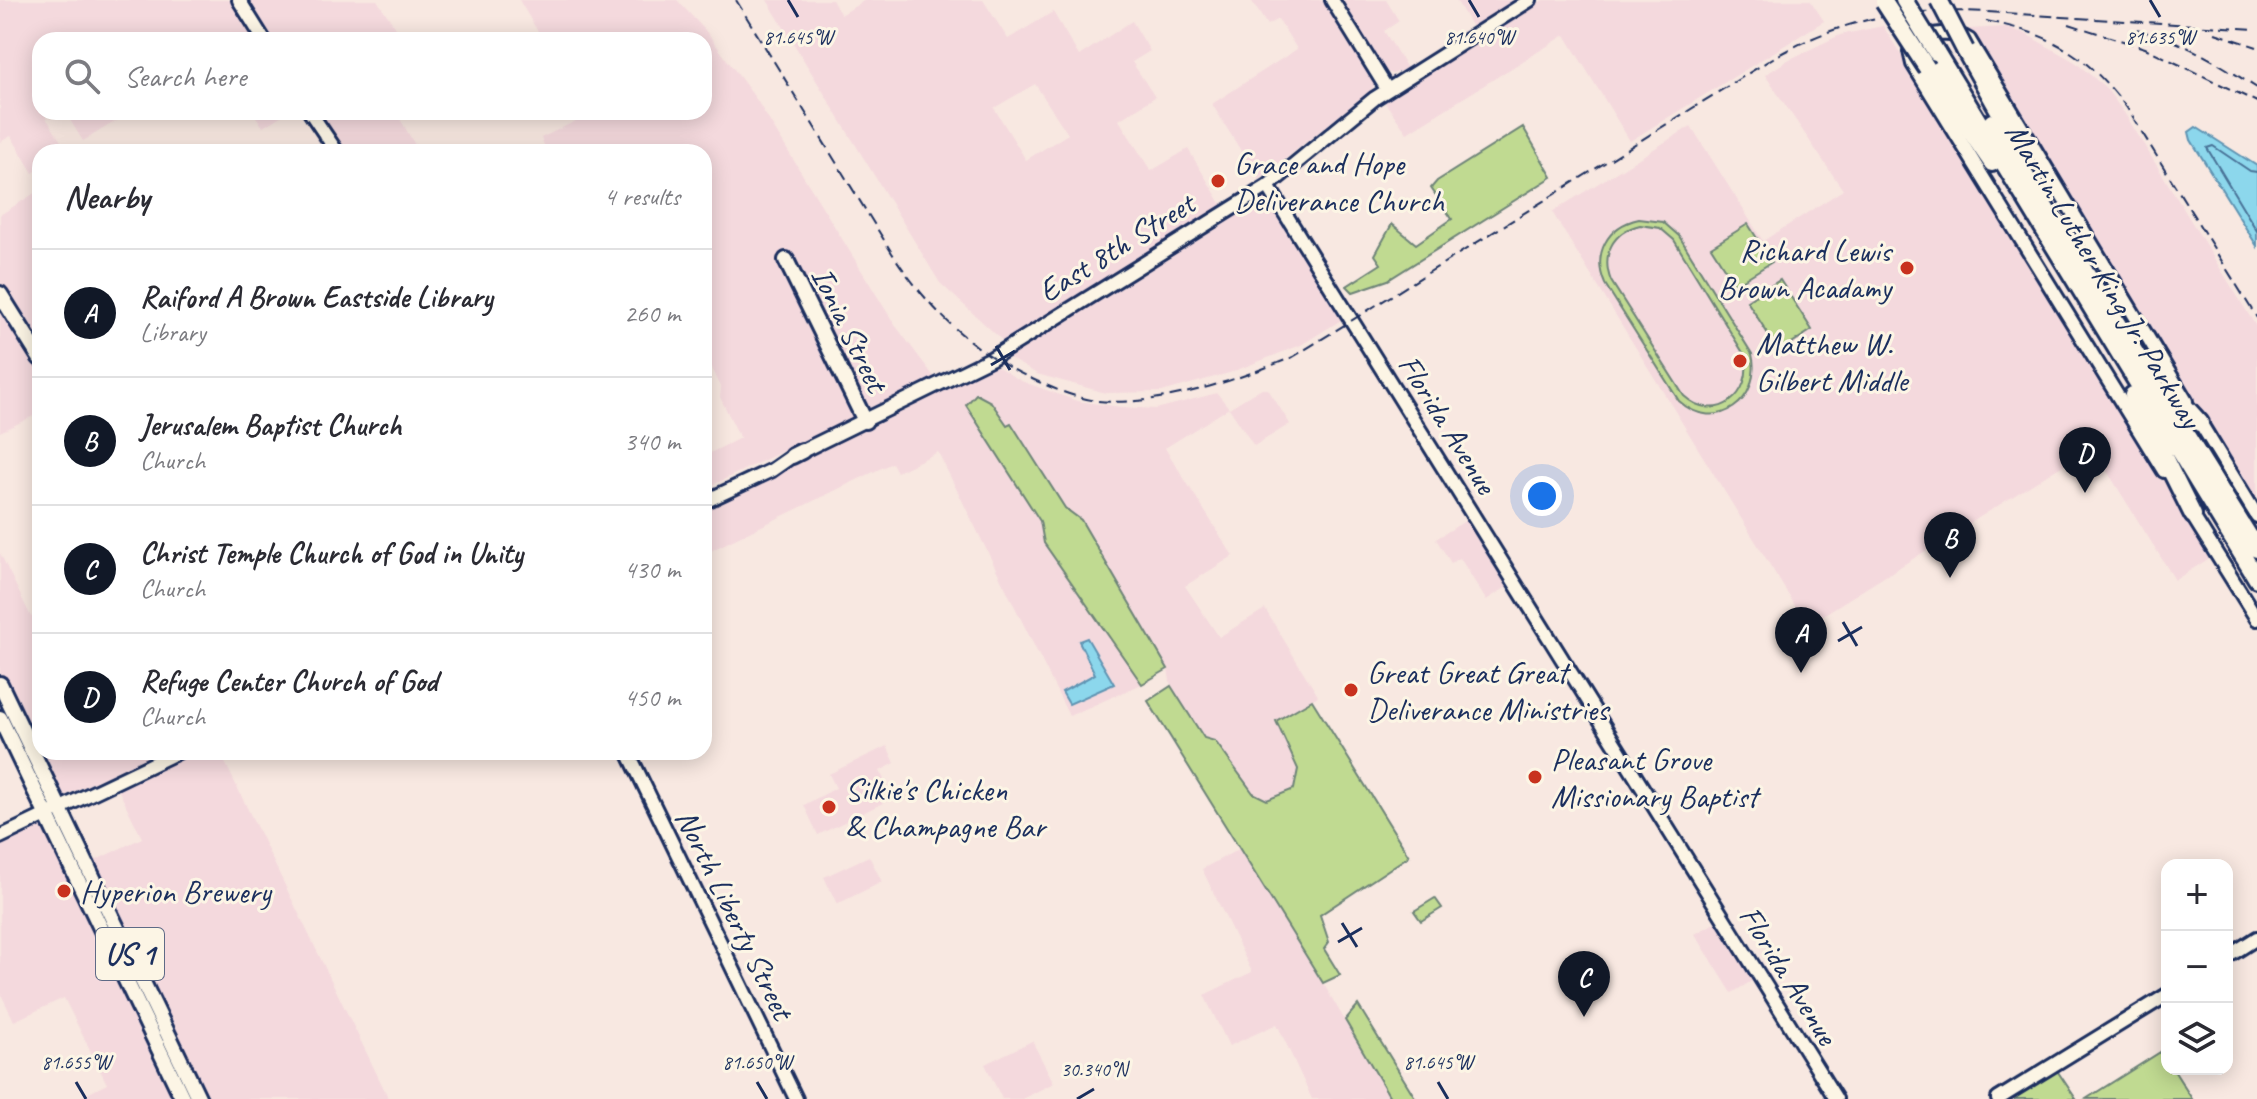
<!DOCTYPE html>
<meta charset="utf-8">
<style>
:root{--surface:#fff;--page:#f2f2f3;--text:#2b2b33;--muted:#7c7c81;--line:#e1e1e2;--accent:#111827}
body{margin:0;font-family:Caveat,sans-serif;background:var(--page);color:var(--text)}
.controls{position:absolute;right:24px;bottom:24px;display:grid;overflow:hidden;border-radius:16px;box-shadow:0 4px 20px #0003}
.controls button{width:72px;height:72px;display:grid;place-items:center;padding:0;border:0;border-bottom:2px solid var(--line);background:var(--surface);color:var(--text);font:40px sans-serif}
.you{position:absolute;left:1542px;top:496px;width:28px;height:28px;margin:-20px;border:6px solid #fff;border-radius:50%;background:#1a73e8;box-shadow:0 0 0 12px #1a73e833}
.badge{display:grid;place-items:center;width:52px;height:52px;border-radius:50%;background:var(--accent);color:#fff;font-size:26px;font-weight:700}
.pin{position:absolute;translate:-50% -66px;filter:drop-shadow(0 2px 4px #0008)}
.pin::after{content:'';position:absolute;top:42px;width:28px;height:24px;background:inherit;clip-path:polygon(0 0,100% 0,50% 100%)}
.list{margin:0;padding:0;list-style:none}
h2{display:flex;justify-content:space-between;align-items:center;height:104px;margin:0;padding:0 32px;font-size:34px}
h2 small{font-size:26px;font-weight:400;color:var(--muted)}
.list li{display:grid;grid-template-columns:52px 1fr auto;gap:24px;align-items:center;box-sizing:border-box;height:128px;padding:0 32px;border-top:2px solid var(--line)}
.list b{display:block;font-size:30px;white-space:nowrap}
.list p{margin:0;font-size:26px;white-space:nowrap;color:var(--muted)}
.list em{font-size:26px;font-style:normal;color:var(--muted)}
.icon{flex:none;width:44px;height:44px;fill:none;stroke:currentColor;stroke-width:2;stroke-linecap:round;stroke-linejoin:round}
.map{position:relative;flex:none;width:2257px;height:1099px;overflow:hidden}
.search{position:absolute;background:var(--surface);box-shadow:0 4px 20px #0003;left:32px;top:32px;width:680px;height:88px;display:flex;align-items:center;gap:20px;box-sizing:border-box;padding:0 28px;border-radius:24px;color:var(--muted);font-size:30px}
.panel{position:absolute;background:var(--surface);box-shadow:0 4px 20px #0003;left:32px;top:144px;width:680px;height:616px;border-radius:24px}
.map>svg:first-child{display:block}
.built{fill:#f4d9dd;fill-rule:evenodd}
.green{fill:#c0da91;stroke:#6e8478;stroke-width:2;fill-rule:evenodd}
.water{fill:#8cd7ec;stroke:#5f94b3;stroke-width:2}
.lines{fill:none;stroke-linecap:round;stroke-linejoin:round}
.shore{stroke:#487297;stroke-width:2}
.tertiary-casing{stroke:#1b2f5e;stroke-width:18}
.secondary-casing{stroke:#1b2f5e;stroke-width:20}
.primary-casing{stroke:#1b2f5e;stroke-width:20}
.motorway-casing{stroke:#1b2f5e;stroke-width:22}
.tertiary{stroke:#fcf5e5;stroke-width:12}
.secondary{stroke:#fcf5e5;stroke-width:14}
.primary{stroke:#fcf5e5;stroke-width:14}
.motorway{stroke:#fcf5e5;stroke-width:16}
.rail{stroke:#1b2f5e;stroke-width:2;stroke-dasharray:12 6;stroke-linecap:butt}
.motorway-bridge-casing{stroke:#1b2f5e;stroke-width:22;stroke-linecap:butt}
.motorway-bridge{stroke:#fcf5e5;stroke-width:16}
.ticks{fill:none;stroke:#1b2f5e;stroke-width:3}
.poi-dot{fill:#c8321e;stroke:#fcf5e5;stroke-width:3}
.labels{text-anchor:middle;stroke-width:6;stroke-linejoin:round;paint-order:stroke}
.shield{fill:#fcf5e5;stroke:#5e6a86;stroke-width:2}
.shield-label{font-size:30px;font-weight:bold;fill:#1b2f5e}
.poi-label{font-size:32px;fill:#1b2f5e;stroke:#fcf5e5;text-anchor:start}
.street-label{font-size:32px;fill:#1b2f5e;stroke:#fcf5e5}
.ticks-label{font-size:20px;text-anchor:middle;fill:#1b2f5e;stroke:#fcf5e5;stroke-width:6;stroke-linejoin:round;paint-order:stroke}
</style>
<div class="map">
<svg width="2257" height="1099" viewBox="0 0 2257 1099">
<rect width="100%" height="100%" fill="#f8e8e1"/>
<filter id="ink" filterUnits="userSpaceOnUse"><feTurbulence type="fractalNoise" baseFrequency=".0125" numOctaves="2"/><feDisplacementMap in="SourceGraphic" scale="16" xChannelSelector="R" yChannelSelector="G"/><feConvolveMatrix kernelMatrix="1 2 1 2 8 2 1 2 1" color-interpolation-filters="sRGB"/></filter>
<g filter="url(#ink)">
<!-- built -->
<path class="built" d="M0,0h232l22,37 -5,3h-209v72h11l-6,4 22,35 -27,1v16l-7,5 -22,-37 -11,6z
M244,0h133l27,40h-133z
M519,0h158l28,30 51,69 139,226 40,53 -231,111v-33l36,-18 -20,-41 1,-10 -17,-36v-199h-157l-6,-14 39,-19 -3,-7h127v-72h-161z
M767,0h65l9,15 24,-15h118l25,39 45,-27 26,44 53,-35 18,30 -18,11 23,35 -36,23 32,51 37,-22 34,56 -219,136 -63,-58zM1035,84l33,50 -42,26 -32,-52z
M1251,0h73l49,78 1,6 -2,5 -113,91 -47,-76 85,-55 -19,-30 -11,6z
M1339,0h47l13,21 -15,10 23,37 -14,6 -9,-3z
M1456,0h59l-43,27z
M1543,0h267l14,21 -194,120 -65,-106 -158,98 -23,-32z
M1883,26l330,530 -38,24 -83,-133 -285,178 -255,-413 139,-86 72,115 80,-51 -78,-115 23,-15 52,-25z
M2006,27l18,6 51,29 31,26 19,26 132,214v180l-199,-323 -90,-156z
M65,112h66l-48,29z
M253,112h34l-24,15z
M317,112h79l23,40h-76z
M38,191l2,222 -40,19v-217z
M1266,198l4,1 76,118 -45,28 -72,28 -67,19 -56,1 -69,-19 -30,-17z
M993,364l28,17 56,20 44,6 35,2 61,-16 12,15 31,-19h8l22,35 -36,22 -25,-38 -64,40 68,108 -48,30 34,51 46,-28 53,87 -42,25 22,48 -4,20 -27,11 -14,-7 -38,-52 -11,-3 -33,-52 -3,-17 -87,-149 -16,-12 -54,-85 -4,2 -16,-23 -15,-8 -10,12 74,115 4,22 98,141 -73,32 -131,-264 -41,20 -5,-9 -188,91v-48l170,-81z
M1468,519l42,66 -24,15 -26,-42 -9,5 -15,-24z
M0,553l31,64 9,-4v139h118l-96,45 -62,-124z
M887,746l8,17 -15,8 13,27 -75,37 -14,-30 32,-17 -7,-14z
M194,752h26l169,347h-184l-115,-236 52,-25 -24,-49z
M43,825l2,1 134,273h-102l30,-15 -43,-86 -50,23 -14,-29v-146z
M1239,849l84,134 68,116h-79l-35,-75 -48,22 -25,-51 48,-23 -50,-103z
M869,856l13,26 -45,22 -13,-27z
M1718,921l37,58 -23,14 -37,-59z
M1032,1041l22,42 -32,16h-20l-17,-35z"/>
<!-- green -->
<path class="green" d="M1523,127l29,50 -164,103 -35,12 -6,-6 34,-22 -6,-9 17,-31 24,20 36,-25 -21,-31 6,-7z
M1639,219l24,3 16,14 73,118c11,46 -36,81 -73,47l-74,-117c-13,-30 2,-58 34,-65zM1640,225l20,3 14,12 71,116c9,39 -29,69 -61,40l-73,-115c-10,-26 1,-49 29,-56z
M1748,224l24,38 -37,23 -24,-38z
M1780,280l32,50 -33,21 -32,-50z
M976,394l15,8 16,23 4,-2 54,85 16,12 87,149 -26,15 -98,-141 -4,-22 -74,-116z
M1171,686l33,52 11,3 38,52 14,7 27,-11 4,-20 -22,-48 36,-21 97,156 -89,59 9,27 -5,7 16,26 -17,8 -175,-282z
M1435,898l7,10 -21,13 -7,-10z
M1358,1005l58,94h-25l-46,-79z
M2162,1051l5,8v10h6l19,30h-106z
M2056,1069l20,30h-69z"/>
<!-- water -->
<path class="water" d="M2196,127l61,39v80l-66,-106 -2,-8z
M1087,638l27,46 -45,20 -7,-12 33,-18 -16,-33z"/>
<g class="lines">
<!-- shore -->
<path class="shore" d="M2257,172l-7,-1 -37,-25 -6,2 50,83"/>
<defs>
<path id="tertiary" d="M239,0l25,40
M1332,0l55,89
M310,112l27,40
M1268,186l568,913
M2196,416l61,100
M802,451l190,-93 276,-172 107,-88 155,-98
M2164,471l-251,-407 -3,-13 3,-9c14,-9 42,-12 56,-2l217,361
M704,502l68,-32 20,-14
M2189,510l68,109
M628,752l168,347
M0,837l178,-85
M2227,957l30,-19
M1998,1099l169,-104"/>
<path id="secondary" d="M786,260l79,161
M0,294l40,64
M792,456l10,-5"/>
<path id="primary" d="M0,684l199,415
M0,718l183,381"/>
<path id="motorway" d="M1965,50l61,109
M1936,52l321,527
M1927,68l65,95
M1992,122l265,427
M2169,389l31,34
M2133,395l60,120"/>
</defs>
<!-- tertiary casing -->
<use href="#tertiary" class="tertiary-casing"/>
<!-- secondary casing -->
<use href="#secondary" class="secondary-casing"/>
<!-- primary casing -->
<use href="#primary" class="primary-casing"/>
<!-- motorway casing -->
<use href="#motorway" class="motorway-casing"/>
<!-- tertiary -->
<use href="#tertiary" class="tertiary"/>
<!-- secondary -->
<use href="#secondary" class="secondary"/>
<!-- primary -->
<use href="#primary" class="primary"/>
<!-- motorway -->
<use href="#motorway" class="motorway"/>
<!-- rail -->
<path class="rail" d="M736,0l156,253c39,60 87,105 154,132 16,7 35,14 52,16 62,6 138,-21 195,-44l480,-299c102,-58 177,-49 289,-41 65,4 130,8 195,12
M1986,21c66,13 100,33 141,87l130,210
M2069,24l76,24 112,54
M2136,30c46,9 82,33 121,58
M2215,33l42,14"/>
<defs>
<path id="motorway-bridge" d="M1904,0l32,52
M1939,0l26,50
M1884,2l43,66"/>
</defs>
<!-- motorway-bridge casing -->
<use href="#motorway-bridge" class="motorway-bridge-casing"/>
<!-- motorway-bridge -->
<use href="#motorway-bridge" class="motorway-bridge"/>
</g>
</g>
<!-- ticks -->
<path class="ticks" d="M788,0l10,17M1469,0l10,17M2150,0l10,17M996,346l14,24M991,365l24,-14M1843,622l14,24M1838,641l24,-14M1342,923l15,24M1338,942l24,-14M76,1082l10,17M757,1082l10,17M1438,1082l10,17M1077,1099l17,-10"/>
<!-- markers -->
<g class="poi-dot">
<circle cx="1218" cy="181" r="8"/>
<circle cx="1907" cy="268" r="8"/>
<circle cx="1740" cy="361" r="8"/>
<circle cx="1351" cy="690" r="8"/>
<circle cx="1535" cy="777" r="8"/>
<circle cx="829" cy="807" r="8"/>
<circle cx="64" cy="891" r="8"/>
</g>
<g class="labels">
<!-- shield labels -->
<rect class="shield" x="96" y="928" width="68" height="52" rx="6"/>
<g class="shield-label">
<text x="130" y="964">US 1</text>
</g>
<!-- poi labels -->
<g class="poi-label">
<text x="1234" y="174">Grace and Hope<tspan x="1234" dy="37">Deliverance Church</tspan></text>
<text x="1891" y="261" text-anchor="end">Richard Lewis<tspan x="1891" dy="37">Brown Acadamy</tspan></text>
<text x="1756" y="354">Matthew W.<tspan x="1756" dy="37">Gilbert Middle</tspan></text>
<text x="1367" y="683">Great Great Great<tspan x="1367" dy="37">Deliverance Ministries</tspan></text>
<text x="1551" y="770">Pleasant Grove<tspan x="1551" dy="37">Missionary Baptist</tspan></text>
<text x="845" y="800">Silkie's Chicken<tspan x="845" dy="37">&amp; Champagne Bar</tspan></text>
<text x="80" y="902">Hyperion Brewery</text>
</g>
<!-- street labels -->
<g class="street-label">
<text transform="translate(1116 247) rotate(-32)" y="11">East 8th Street</text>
<text transform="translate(2104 275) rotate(59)" y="11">Martin Luther King Jr. Parkway</text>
<text transform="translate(850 329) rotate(64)" y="11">Ionia Street</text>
<text transform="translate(1448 424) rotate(58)" y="11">Florida Avenue</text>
<text transform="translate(735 914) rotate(64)" y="11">North Liberty Street</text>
<text transform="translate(1789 975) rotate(58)" y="11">Florida Avenue</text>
</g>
</g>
<g class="ticks-label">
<text x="1479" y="44">81.640°W</text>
<text x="2160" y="44">81.635°W</text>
<text x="798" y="44">81.645°W</text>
<text x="76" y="1069">81.655°W</text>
<text x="757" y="1069">81.650°W</text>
<text x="1438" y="1069">81.645°W</text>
<text x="1094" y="1076">30.340°N</text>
</g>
</svg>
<div class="controls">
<button>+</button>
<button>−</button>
<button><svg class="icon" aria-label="layers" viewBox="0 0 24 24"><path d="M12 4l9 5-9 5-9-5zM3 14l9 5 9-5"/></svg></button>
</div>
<div class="you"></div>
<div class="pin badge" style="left:1801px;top:673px">A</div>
<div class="pin badge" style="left:1950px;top:578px">B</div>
<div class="pin badge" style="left:1584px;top:1017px">C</div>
<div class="pin badge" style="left:2085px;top:493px">D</div>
<div class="search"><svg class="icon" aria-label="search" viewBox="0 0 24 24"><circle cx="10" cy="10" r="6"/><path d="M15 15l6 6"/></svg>Search here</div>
<section class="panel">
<h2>Nearby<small>4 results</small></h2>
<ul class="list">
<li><span class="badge">A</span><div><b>Raiford A Brown Eastside Library</b><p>Library</p></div><em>260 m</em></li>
<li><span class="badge">B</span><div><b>Jerusalem Baptist Church</b><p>Church</p></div><em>340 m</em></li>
<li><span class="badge">C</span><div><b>Christ Temple Church of God in Unity</b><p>Church</p></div><em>430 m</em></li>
<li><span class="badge">D</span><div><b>Refuge Center Church of God</b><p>Church</p></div><em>450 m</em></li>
</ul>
</section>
</div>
